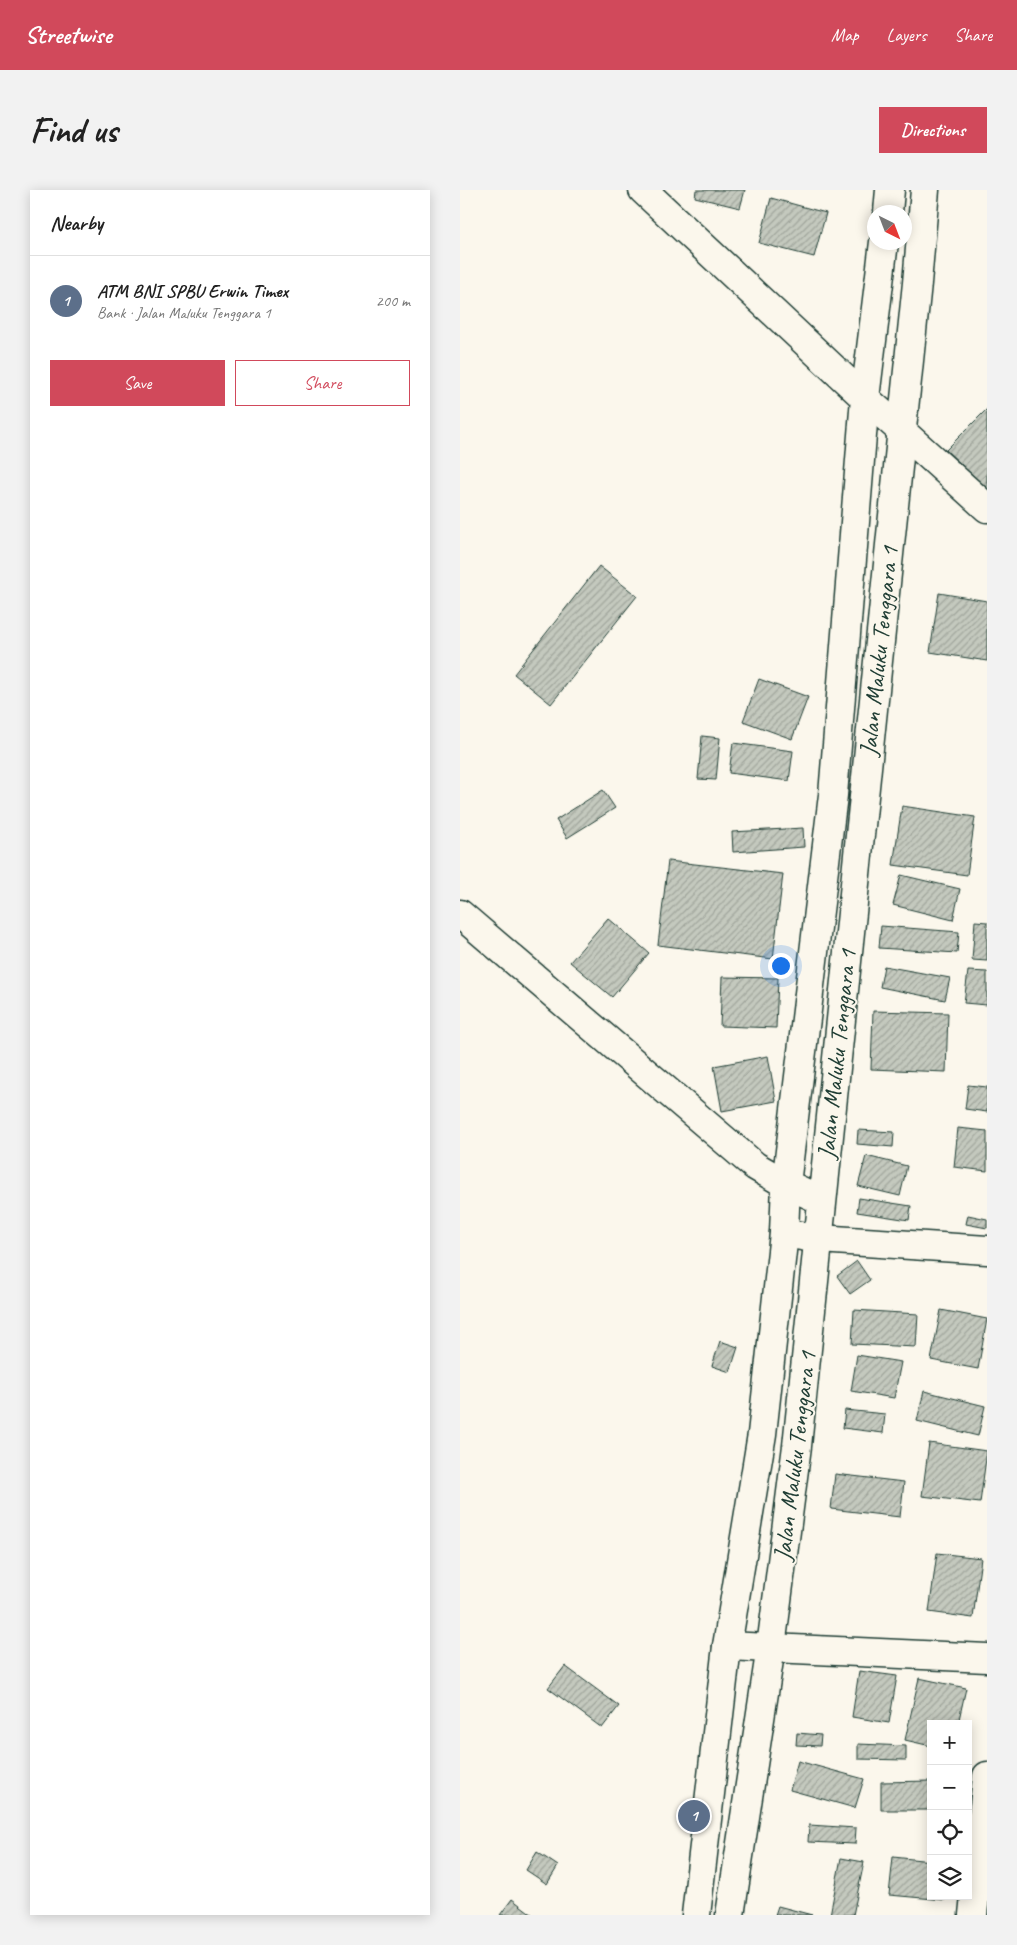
<!DOCTYPE html>
<meta charset="utf-8">
<style>
:root{--surface:#fff;--page:#f2f2f2;--text:#222;--muted:#767676;--line:#e0e0e0;--accent:#d1495b}
body{margin:0;font-family:Caveat,sans-serif;background:var(--page);color:var(--text)}
.controls{position:absolute;right:15px;bottom:15px;display:grid;overflow:hidden;border-radius:0px;box-shadow:0 2px 12px #0003}
.controls button{width:45px;height:45px;display:grid;place-items:center;padding:0;border:0;border-bottom:1px solid var(--line);background:var(--surface);color:var(--text);font:25px sans-serif}
.compass{position:absolute;left:407px;top:15px;width:45px;height:45px;border-radius:50%;background:var(--surface);box-shadow:0 2px 12px #0003;rotate:138deg}
.you{position:absolute;left:320px;top:775px;width:18px;height:18px;margin:-12px;border:4px solid #fff;border-radius:50%;background:#1a73e8;box-shadow:0 0 0 8px #1a73e833}
.badge{display:grid;place-items:center;width:32px;height:32px;border-radius:50%;background:var(--accent);color:#fff;font-size:16px;font-weight:700}
.pin{position:absolute;translate:-50% -50%;border:2px solid #fff;box-shadow:0 1px 5px #0006}
.list{margin:0;padding:0;list-style:none}
h2{display:flex;justify-content:space-between;align-items:center;height:65px;margin:0;padding:0 20px;font-size:21px}
h2 small{font-size:16px;font-weight:400;color:var(--muted)}
.list li{display:grid;grid-template-columns:32px 1fr auto;gap:15px;align-items:center;box-sizing:border-box;height:90px;padding:0 20px;border-top:1px solid var(--line)}
.list b{display:block;font-size:19px;white-space:nowrap}
.list p{margin:0;font-size:16px;white-space:nowrap;color:var(--muted)}
.list em{font-size:16px;font-style:normal;color:var(--muted)}
.actions{display:flex;gap:10px;padding:15px 20px}
.actions a{flex:1;padding:11px 0;border:1px solid var(--accent);border-radius:0px;text-align:center;font-size:18px;color:var(--accent)}
.actions .main{background:var(--accent);color:#fff}
.icon{flex:none;width:28px;height:28px;fill:none;stroke:currentColor;stroke-width:2;stroke-linecap:round;stroke-linejoin:round}
.map{position:relative;flex:none;width:527px;height:1725px;overflow:hidden;border-radius:0px}
header{display:flex;align-items:center;gap:30px;box-sizing:border-box;height:70px;padding:0 25px;background:var(--accent);color:#fff}
header strong{font-size:24px}
nav{display:flex;gap:28px;margin-inline-start:auto;font-size:18px}
.intro{display:flex;align-items:center;justify-content:space-between;box-sizing:border-box;height:120px;padding:0 30px}
h1{margin:0;font-size:35px}
.button{padding:12px 22px;border-radius:0px;background:var(--accent);color:#fff;font-size:18px;font-weight:700}
main{display:flex;gap:30px;padding:0 30px}
aside{flex:1;background:var(--surface);border-radius:0px;box-shadow:0 2px 12px #0003}
.map>svg:first-child{display:block}
.building{fill:url(#building-hatch);stroke:#1f3d34}
.lines{fill:none;stroke-linecap:round;stroke-linejoin:round}
.minor-casing{stroke:#1f3d34;stroke-width:31}
.major-casing{stroke:#1f3d34;stroke-width:31}
.minor{stroke:#fbf7ec;stroke-width:28}
.major{stroke:#fbf7ec;stroke-width:28}
.labels{text-anchor:middle;stroke-width:4;stroke-linejoin:round;paint-order:stroke}
.street-label{font-size:25px;fill:#1f3d34;stroke:#fbf7ec}
</style>
<header>
<strong>Streetwise</strong>
<nav><a>Map</a><a>Layers</a><a>Share</a></nav>
</header>
<div class="intro"><h1>Find us</h1><a class="button">Directions</a></div>
<main>
<aside>
<h2>Nearby<small></small></h2>
<ul class="list">
<li><span class="badge" style="background:#5c6f8a">1</span><div><b>ATM BNI SPBU Erwin Timex</b><p>Bank · Jalan Maluku Tenggara 1</p></div><em>200 m</em></li>
</ul>
<div class="actions"><a class="main">Save</a><a>Share</a></div>
</aside>
<div class="map">
<svg width="527" height="1725" viewBox="0 0 527 1725">
<defs>
<pattern id="building-hatch" width="6" height="6" patternUnits="userSpaceOnUse" patternTransform="scale(1.25)"><rect width="6" height="6" fill="#c4c9be"/><path d="M-1 1l2-2M0 6l6-6M5 7l2-2" fill="none" stroke="#9fa49b"/></pattern>
</defs>
<rect width="100%" height="100%" fill="#fbf7ec"/>
<filter id="ink" filterUnits="userSpaceOnUse"><feTurbulence type="fractalNoise" baseFrequency=".02" numOctaves="2"/><feDisplacementMap in="SourceGraphic" scale="10" xChannelSelector="R" yChannelSelector="G"/><feConvolveMatrix kernelMatrix="1 2 1 2 8 2 1 2 1" color-interpolation-filters="sRGB"/></filter>
<g filter="url(#ink)">
<!-- building -->
<path class="building" d="M236,0h49l-5,18 -45,-11z
M311,8l55,15 -12,44 -55,-14z
M527,219v80l-41,-39z
M139,376l38,30 -86,108 -37,-30z
M479,403l48,8v60l-57,-9z
M299,489l49,18 -16,42 -49,-18z
M242,546l18,2 -4,42 -18,-1z
M273,553l60,8 -4,30 -60,-8z
M143,600l12,18 -48,30 -11,-18z
M442,616l73,11 -8,58 -74,-10z
M343,638l1,19 -71,5 -1,-20z
M208,671l115,13 -10,85 -115,-14z
M441,685l59,14 -7,31 -60,-15z
M148,728l41,35 -37,44 -42,-35z
M515,731l12,1v39l-15,-1z
M421,736l78,6 -2,21 -78,-5z
M424,776l66,12 -5,22 -65,-13z
M508,781l19,1v33l-23,-2z
M262,787l56,1 -2,50 -56,-2z
M413,821l75,2 -2,59 -75,-3z
M308,866l8,45 -54,10 -8,-45z
M508,895l19,2v25l-22,-3z
M498,938l29,3v40l-33,-4z
M398,940l36,2 -1,15 -36,-3z
M406,966l41,10 -7,30 -42,-10z
M399,1008l52,8 -2,14 -52,-8z
M508,1025l19,4v9l-21,-4z
M397,1071l13,19 -20,14 -13,-18z
M394,1120l64,4 -2,33 -64,-3z
M481,1120l46,9 -9,50 -47,-9z
M260,1151l18,6 -8,25 -18,-6z
M397,1165l44,7 -7,36 -43,-7z
M464,1201l61,15 -7,30 -61,-15z
M385,1220l40,4 -2,19 -40,-5z
M469,1253l58,8 -7,52 -58,-7z
M375,1284l69,8 -4,35 -69,-8z
M477,1363l44,5 -8,60 -44,-6z
M105,1476l54,40 -17,22 -54,-40z
M399,1481l38,5 -8,47 -37,-6z
M459,1488l47,10 -8,36h-27v22l-26,-6z
M337,1543l24,2 -1,11 -24,-1z
M398,1554l48,2v14l-48,-1z
M338,1571l66,18 -9,29 -65,-18z
M471,1591v29h-50v-28z
M238,1614l8,9 -16,15 -8,-9z
M349,1635l47,3 -1,16 -47,-2z
M77,1662l21,14 -11,18 -21,-14z
M433,1667l38,4v35h14v4l-56,-5z
M381,1668l23,4 -11,53h-23z
M52,1709l21,16h-33z
M318,1716l34,9h-37z"/>
<g class="lines">
<defs>
<path id="minor" d="M183,0l222,208 122,110
M0,724l295,252 31,18 35,16
M324,1043l35,6 168,11
M267,1456l260,12
M513,1725l14,-139"/>
<path id="major" d="M428,22l2,-22
M236,1725l31,-269 35,-212 22,-201 2,-49 47,-389 32,-397 19,-156
M270,1725l41,-268 26,-201 120,-1163 8,-93"/>
</defs>
<!-- minor casing -->
<use href="#minor" class="minor-casing"/>
<!-- major casing -->
<use href="#major" class="major-casing"/>
<!-- minor -->
<use href="#minor" class="minor"/>
<!-- major -->
<use href="#major" class="major"/>
</g>
</g>
<g class="labels">
<!-- street labels -->
<g class="street-label">
<text transform="translate(418 461) rotate(-84)" y="9">Jalan Maluku Tenggara 1</text>
<text transform="translate(376 864) rotate(-84)" y="9">Jalan Maluku Tenggara 1</text>
<text transform="translate(334 1266) rotate(-83)" y="9">Jalan Maluku Tenggara 1</text>
</g>
</g>
</svg>
<div class="controls">
<button>+</button>
<button>−</button>
<button><svg class="icon" aria-label="locate" viewBox="0 0 24 24"><circle cx="12" cy="12" r="6"/><path d="M12 2v4M12 18v4M2 12h4M18 12h4"/></svg></button>
<button><svg class="icon" aria-label="layers" viewBox="0 0 24 24"><path d="M12 4l9 5-9 5-9-5zM3 14l9 5 9-5"/></svg></button>
</div>
<svg class="compass" viewBox="-18 -18 36 36"><path d="M0-13l5 13h-10z" fill="#e53935"/><path d="M0 13l5-13h-10z" fill="#767676"/></svg>
<div class="you"></div>
<div class="pin badge" style="left:234px;top:1626px;background:#5c6f8a">1</div>
</div>
</main>
